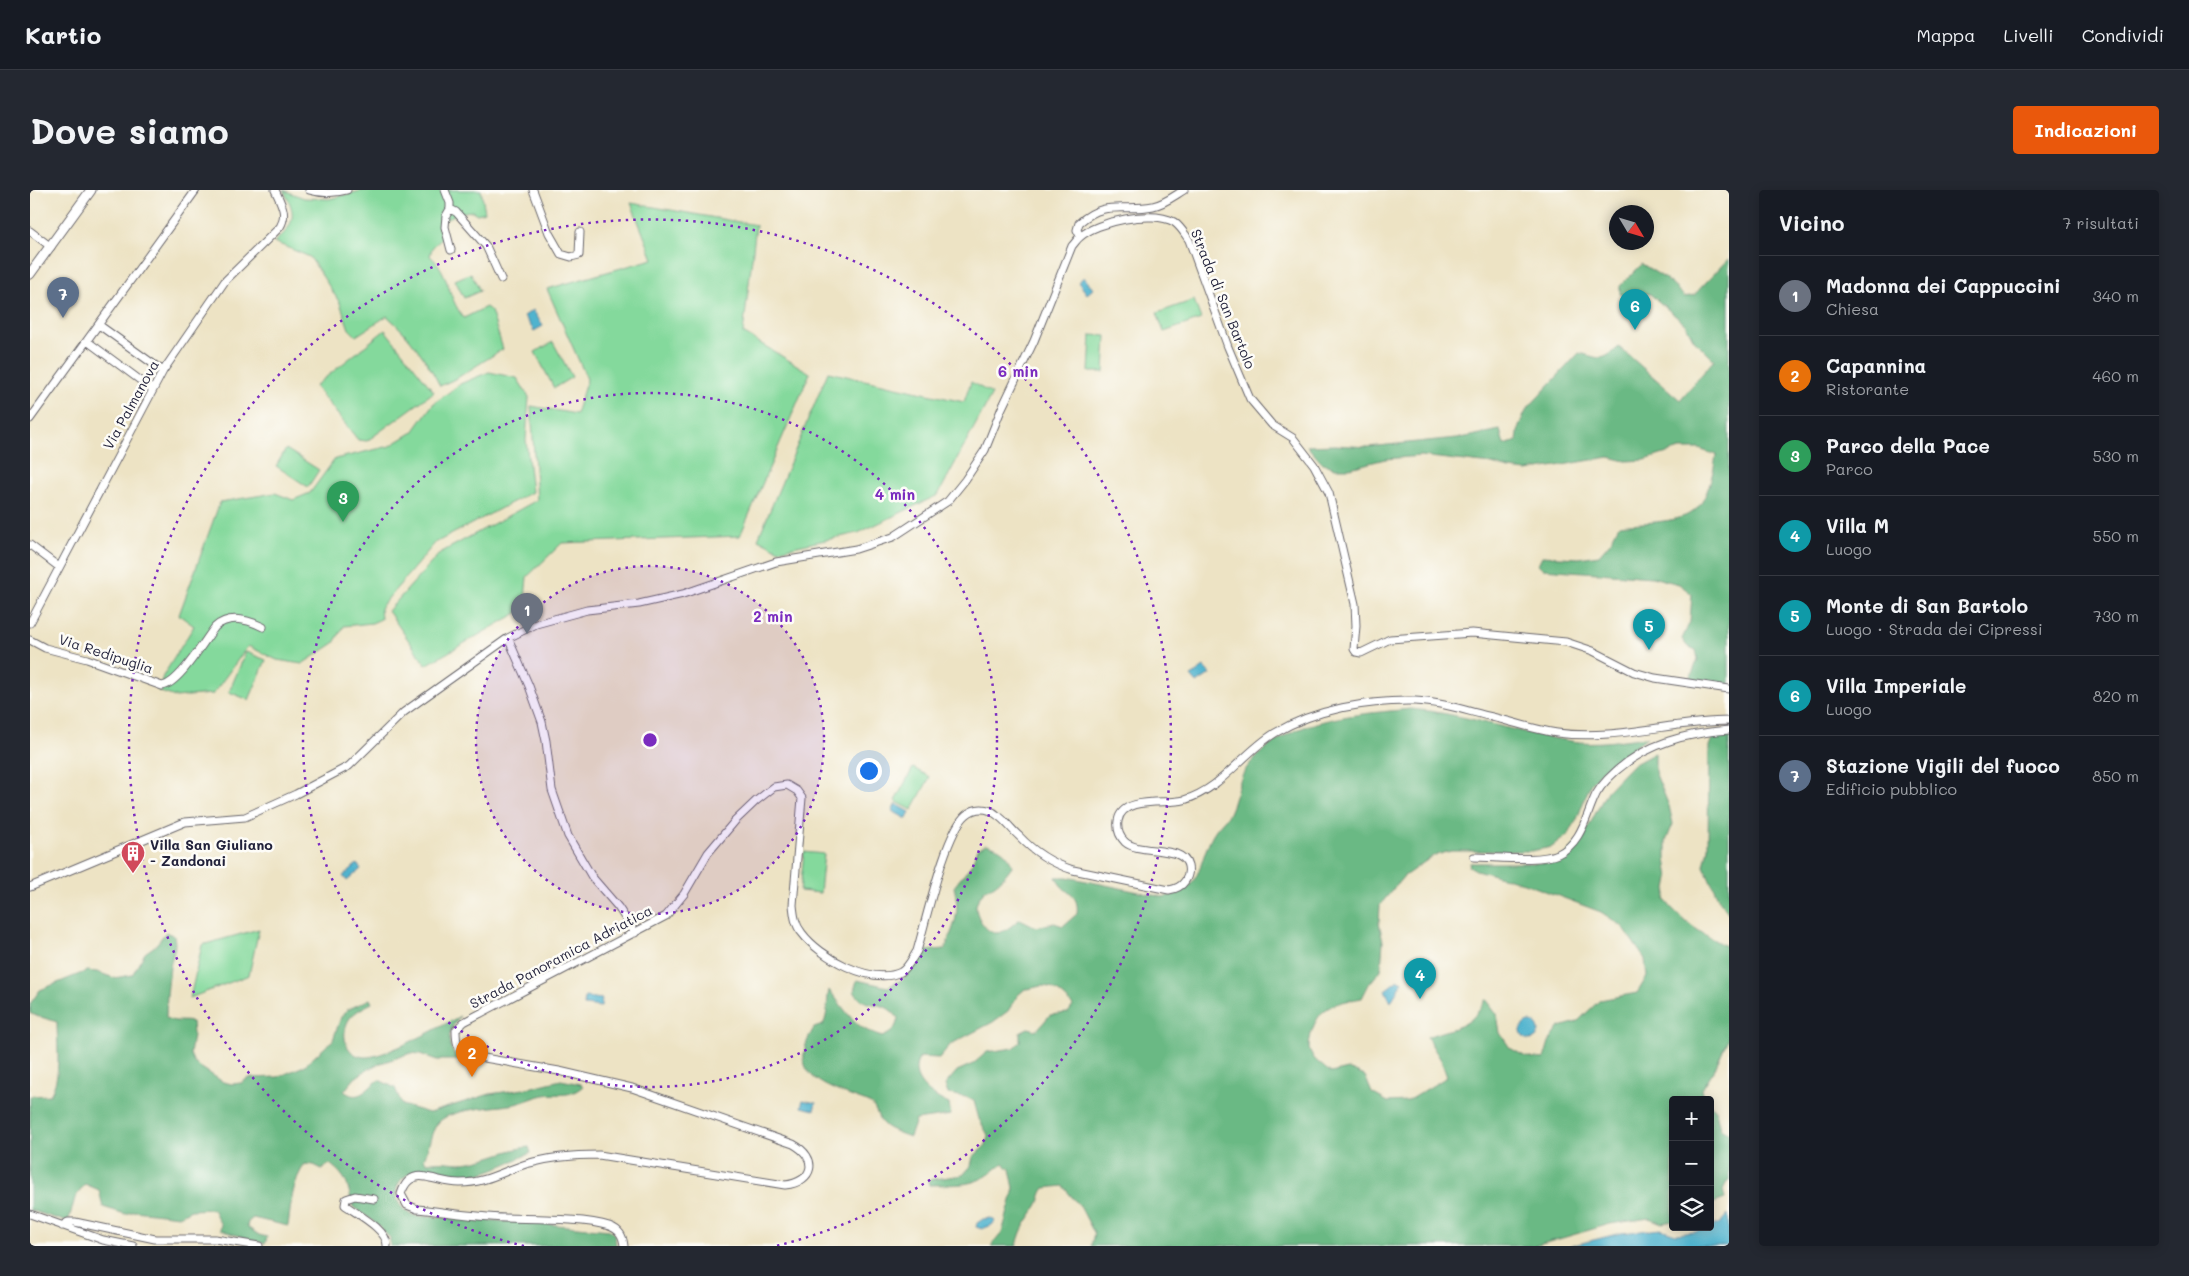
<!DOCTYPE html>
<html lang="it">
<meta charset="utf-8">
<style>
:root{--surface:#171b24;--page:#242831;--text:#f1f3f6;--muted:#9ea1a6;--line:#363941;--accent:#ea580c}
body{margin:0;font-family:Mali,sans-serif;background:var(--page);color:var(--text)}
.controls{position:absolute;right:15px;bottom:15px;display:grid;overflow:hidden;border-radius:5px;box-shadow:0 2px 12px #0003}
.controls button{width:45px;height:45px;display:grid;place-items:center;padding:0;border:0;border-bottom:1px solid var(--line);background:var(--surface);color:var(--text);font:25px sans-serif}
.compass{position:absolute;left:1579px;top:15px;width:45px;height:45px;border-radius:50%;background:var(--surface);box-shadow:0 2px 12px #0003;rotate:128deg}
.you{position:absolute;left:838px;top:580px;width:18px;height:18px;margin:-12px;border:4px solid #fff;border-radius:50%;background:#1a73e8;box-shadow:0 0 0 8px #1a73e833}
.badge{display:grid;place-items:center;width:32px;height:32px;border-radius:50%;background:var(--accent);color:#fff;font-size:16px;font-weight:700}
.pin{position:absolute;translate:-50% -41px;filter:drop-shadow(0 1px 2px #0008)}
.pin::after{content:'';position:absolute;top:26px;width:18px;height:15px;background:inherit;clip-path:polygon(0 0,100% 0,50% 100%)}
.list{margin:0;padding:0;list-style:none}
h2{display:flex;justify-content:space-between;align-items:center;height:65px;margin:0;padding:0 20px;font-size:21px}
h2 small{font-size:16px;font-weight:400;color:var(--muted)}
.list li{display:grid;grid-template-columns:32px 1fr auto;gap:15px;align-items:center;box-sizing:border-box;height:80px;padding:0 20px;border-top:1px solid var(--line)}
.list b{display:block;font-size:19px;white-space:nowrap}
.list p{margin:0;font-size:16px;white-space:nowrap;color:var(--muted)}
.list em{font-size:16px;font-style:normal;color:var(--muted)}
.icon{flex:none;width:28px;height:28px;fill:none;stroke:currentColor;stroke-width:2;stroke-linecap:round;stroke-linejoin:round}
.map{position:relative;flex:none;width:1699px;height:1056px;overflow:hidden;border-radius:5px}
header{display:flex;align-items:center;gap:30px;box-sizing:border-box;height:70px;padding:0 25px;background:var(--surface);border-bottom:1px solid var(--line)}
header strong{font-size:24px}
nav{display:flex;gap:28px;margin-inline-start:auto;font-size:18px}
.intro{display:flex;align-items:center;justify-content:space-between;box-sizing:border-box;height:120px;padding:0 30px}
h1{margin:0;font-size:35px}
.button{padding:12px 22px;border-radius:5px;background:var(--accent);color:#fff;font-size:18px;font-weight:700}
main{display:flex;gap:30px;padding:0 30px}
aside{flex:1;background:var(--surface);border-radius:5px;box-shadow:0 2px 12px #0003}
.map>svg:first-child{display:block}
.green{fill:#84d99c;stroke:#537e6c}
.forest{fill:#6bb984;stroke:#466e60}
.water{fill:#4fb3ce;stroke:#386a84}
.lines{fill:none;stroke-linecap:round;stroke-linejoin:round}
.minor-casing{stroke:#69666b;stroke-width:9}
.major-casing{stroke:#69666b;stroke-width:11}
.minor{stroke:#fff;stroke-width:7}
.major{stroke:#fff;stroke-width:9}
.ring{fill:none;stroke:#7b2cbf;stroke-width:2.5;stroke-dasharray:2.5 5}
.labels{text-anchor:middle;stroke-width:5;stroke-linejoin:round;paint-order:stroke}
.street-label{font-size:14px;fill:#22223b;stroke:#fdfcf7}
.poi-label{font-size:14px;font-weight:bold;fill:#22223b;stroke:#fdfcf7;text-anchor:start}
.centre{fill:#7b2cbf;stroke:#fdfcf7;stroke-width:2.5}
.ring-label{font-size:15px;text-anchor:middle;font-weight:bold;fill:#7b2cbf;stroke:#fdfcf7;stroke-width:5;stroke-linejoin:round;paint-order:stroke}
</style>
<header>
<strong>Kartio</strong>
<nav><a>Mappa</a><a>Livelli</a><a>Condividi</a></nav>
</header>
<div class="intro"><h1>Dove siamo</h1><a class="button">Indicazioni</a></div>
<main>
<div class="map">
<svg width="1699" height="1056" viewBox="0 0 1699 1056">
<rect width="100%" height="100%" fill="#fdfcf7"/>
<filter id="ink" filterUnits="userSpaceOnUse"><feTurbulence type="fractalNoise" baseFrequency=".02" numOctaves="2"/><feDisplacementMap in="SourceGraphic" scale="10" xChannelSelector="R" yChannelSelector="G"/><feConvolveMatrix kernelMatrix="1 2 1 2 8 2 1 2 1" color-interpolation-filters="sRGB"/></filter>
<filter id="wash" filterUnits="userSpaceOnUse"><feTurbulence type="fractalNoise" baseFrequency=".0096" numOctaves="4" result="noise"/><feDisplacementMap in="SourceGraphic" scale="20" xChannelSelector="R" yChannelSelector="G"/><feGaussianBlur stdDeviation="1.12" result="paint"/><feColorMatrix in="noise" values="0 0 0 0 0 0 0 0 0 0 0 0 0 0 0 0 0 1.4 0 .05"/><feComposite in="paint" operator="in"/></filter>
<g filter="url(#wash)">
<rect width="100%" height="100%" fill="#ede3c4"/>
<!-- green -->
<path class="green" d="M253,0l21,8 25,1 35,-9h117l4,22 -8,2 -5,-3c-13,1 -28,6 -34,18l6,6 -12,13 -2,8c20,16 16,40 34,62l22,-11 5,4 12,38 -46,29 -17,8c-12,-25 -32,-52 -53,-70l-31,20 -7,-7 -9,-26 -30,-46 -36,-15c22,-17 23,-29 9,-52z
M601,13l125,22 -13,108 67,40 -70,163 -178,7 -35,34 -3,32 -98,56 -38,-54 52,-58 97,-53 -6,-94 45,8 11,-35 -40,-90 106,-30z
M441,83l9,18 -16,7 -9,-18z
M1164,110l7,19 -37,13 -7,-19z
M355,140l49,62 -67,49 -9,-1 -43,-54z
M1061,145l15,1 -2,36h-15z
M523,152l19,35 -18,11 -19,-36z
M459,182l28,6 12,19 -3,43 6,52 -97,51 -55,65 1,11 -9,4 -28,3 -10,17 -32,21 -25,-4 -29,-14 -35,48 -38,3 -17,-6 5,-15 31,-50 -15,-11 41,-113 55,-9 18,7 17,-7 25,-34 55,-13 23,-14 20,-28 27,-20z
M798,182l136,30 7,-20 21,12 -54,101 -80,38 -79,17 -21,-11z
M256,259l33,21 -11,17 -32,-21z
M216,462l20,8 -17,40 -20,-8z
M883,578l17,9 -18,33 -17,-9z
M774,662l20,2 -4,39 -20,-2z
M229,739l-10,46 -59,23 12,-53z"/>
<!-- forest -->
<path class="forest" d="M1699,68v426l-39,-5 8,-20 -2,-9 -9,-4 -5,-7 8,-17 2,-28 -13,-10 -27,-7 -109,-8 -5,-5 4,-8 37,2 20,-3 12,-14 8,-16c22,-3 55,-1 74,-13 14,-9 21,-42 23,-57l-17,-6h-19l-35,11 -19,1 -17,-4 -82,14 -18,-2 -17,-5 -71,-8 -36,3 -35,9h-15l-14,-6 -14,-16 28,-1 33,2 98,-10 34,-7 4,15 13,-4 2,-15 8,-17 52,-56c22,5 21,10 40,-6l61,53 34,-40 -20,-20 -8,-15 -36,-31 -10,-1 -10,5 -10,-4v-8l22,-22 24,15 19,18 9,-2z
M1380,519c55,4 107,25 161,32 25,4 52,-1 76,-4l-46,34 -11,14 -13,34 -8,15 -17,13 -21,4h-80l-18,5 -30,21 -23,28 -1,18 4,18 -2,29 -12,14 -7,14c-28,5 -43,8 -51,36 -1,6 -4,14 0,20 4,7 13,13 20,19l17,-4 17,7 7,17 16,9 19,-1 40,-24 -6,-17 -14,-23c30,-12 42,-6 59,-38l11,15 3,19 10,15 16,9 18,2 5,-17 11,-15 17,-5 23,-22 37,-7 10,-16 -2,-18 -23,-33 -21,-14 -77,-29 -48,-13 -7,-4 1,-3h78l17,-7 22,-26 20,-39 24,-25 24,-13v19l14,34 4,18 -7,17v18l3,19 -4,22c18,23 39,35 64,48v88l-14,32 -14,23 6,9h-34v121l-11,2 -13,-5 -39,6 -75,22h-444l3,-13 -13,-25 -18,-22 -18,2c-5,6 -4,12 -8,18 -10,16 -16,21 -20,40h-26l11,-13 10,-36 2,-9 -4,-19 -7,-6c-27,25 -40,21 -74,22l-1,-5 35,-5 8,-9 2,-9 13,-12 2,-10 -9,-16 -5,-18 -8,-4 -18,-3 -3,-9 12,-14 16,-7 14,-12 27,-4 6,-6v-10l8,-4 9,2 13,-15 18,-2 5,-7c-7,-9 -20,-21 -32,-20 -6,1 -10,3 -16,3l-7,6 -10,16 -15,11 -42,22 -12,14 -19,-1c-14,21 11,39 29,47l2,11 -35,5 -6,17c-8,-3 -21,-7 -27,-13 -6,-6 -6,-15 -12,-20 -5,-3 -13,-5 -18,-7 -37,-14 -65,-26 -39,-69l9,-3c6,-12 3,-23 6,-35 19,22 23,37 53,47 10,-4 14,-8 16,-19 -16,-22 -33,-6 -44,-27l3,-11 31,7 15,-8 22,-28 20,-2c9,-25 16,-34 9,-62l17,-22 7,-16 8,-5c13,3 23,9 26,22 -8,11 -14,19 -27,24 -4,5 -9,10 -9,17 0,9 10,26 20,26 9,0 17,-9 24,-14l16,8 18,-4 9,3 14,-12c3,-23 -14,-19 -21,-37h11l96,20c41,-6 34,-34 50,-63 4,-8 12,-13 16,-21 5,-10 7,-22 11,-32 5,-15 19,-28 32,-37 39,-28 92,-30 138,-35z
M1699,545v179l-10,-14 -15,-34 4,-18 1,-102 4,-10z
M136,742l8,4c3,12 -2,19 -4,31 -2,17 -4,34 -4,51 9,5 16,2 26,4l1,13 -3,19 4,9 29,19 9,2 9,-1 8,-5 29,-1 26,-11 29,-26 8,-23 6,-7 23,-11 2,4c-8,4 -16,8 -22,15 -10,14 -6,37 14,39 18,2 78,-31 96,-41 -13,16 -15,28 -1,44h-22l-17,-6 -9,-1 -30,10 -16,8 -10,7 -11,13c15,12 23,-3 35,-11l16,8 7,17 27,8 61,-19 34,-5 37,-9 20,4 2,2c-16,14 -25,5 -43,10 -8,2 -16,6 -25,8 -20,4 -65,4 -77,19 -8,10 -9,25 -14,36l3,4c17,-4 28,2 43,-1 20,-3 38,-13 59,-15l2,6c-22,9 -48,24 -73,24 -14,0 -32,-9 -46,-4 -24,8 -19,37 4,43l118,7 76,7 5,5 1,11h-226v-8l-17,-17 -20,-14c-6,-22 -4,-28 -23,-43l-8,5 -8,-4 -9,-1c-13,18 -14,41 -17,62l-35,-8 -5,4 -1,5 12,8 8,2 -2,7 -45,-14 1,-5 -8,-16 -22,1 -12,6 -44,-5 -10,3 -22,-7 -4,-17 -14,-6 -10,14 -6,21 -5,2 -34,-11v-114l20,-1c12,-18 7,-52 7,-73l-26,-8 -1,-10 10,-14 47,-19 10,1 17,6 18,-3 13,-22 10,-7z
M1680,914l6,8 4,17 9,5v46l-2,1 -4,9 2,9 -14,5z"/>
<!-- water -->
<path class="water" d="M1054,87l9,12 -6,5 -9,-12z
M503,120l10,16 -9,5 -10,-15z
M1174,477l6,7 -13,9 -6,-7z
M866,614l14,8 -3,7 -15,-8z
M327,674l4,5 -14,12 -4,-5z
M1368,790l4,2 -11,20 -6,-12z
M555,807l17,2 -1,8 -17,-2z
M1491 841a9 9 0 1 1 18 0a9 9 0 1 1-18 0Z
M773,910l13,3 -2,7 -13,-3z
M1698,1024l1,32h-159l51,-13 40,-4 15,5 19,-2 25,-9z
M961,1028l4,3 -3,4 -10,4 -6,-2 1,-4 6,-4z"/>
</g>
<g filter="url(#ink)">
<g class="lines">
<defs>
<path id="minor" d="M279,0c13,4 24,4 38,0
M415,0l5,13v6l-4,7 -1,11 6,23
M503,0l16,43 12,21 10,3 8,-2 1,-23
M420,19l6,3 30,34 15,33
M0,41l21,16
M1050,46l-3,-6 2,-7c26,-24 44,-11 74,-17 11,-2 21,-10 31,-16
M69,135l64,46
M57,151l65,48
M0,229l166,-229
M0,355l29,22
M0,433l133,-252 62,-90 55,-54c8,-13 1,-24 -5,-37
M478,448l21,48 13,36 4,19 6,49 16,46 24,41 26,30 17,26
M0,450l15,8 42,11 75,27c17,-2 42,-45 53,-59 14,-13 32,-8 48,0
M1444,667c22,0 66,5 84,-3 22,-10 27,-34 35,-53 4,-12 14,-22 23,-30 32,-28 71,-38 113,-41
M0,697l155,-65 60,-5 51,-23 53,-28 55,-54 104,-74 28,-14 51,-14 52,-6 44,-10 93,-32 80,-13 37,-12 55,-36 17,-21 20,-30 16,-40 33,-69 38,-95c3,-3 5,-7 8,-9 17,-16 73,-27 94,-15 7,5 10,11 15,18l39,107 22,52 22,26 21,13 21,27 15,28 26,111 1,22 -2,23 2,3 5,1 29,-14 82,-6 94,9 27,9 41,21 21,6 74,11
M344,1009l-19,-3 -9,3 -1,6c12,9 43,25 42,41
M0,1024l73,26 30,6
M32,1036l6,-4h7l80,17h60l44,7
M594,1056c-1,-10 -4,-16 -15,-20 -24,-8 -76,-7 -104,-8 -29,-1 -59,-6 -88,-9l-10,-4 -6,-11c4,-12 11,-20 25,-17 11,2 22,6 34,6 25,0 44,-12 66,-19 24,-7 48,-9 73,-9l186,30c29,-3 34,-27 8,-41l-161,-56 -73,-17 -92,-16c-10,-7 -11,-13 -11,-25l8,-8 202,-106 18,-22 24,-41 27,-32 21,-20 18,-14 13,-2 10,6 5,7 -9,107c1,10 2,20 9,28 18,24 69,53 99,39 7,-4 12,-15 16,-21 9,-30 28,-118 49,-136 9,-8 22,-8 31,0 8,5 15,15 22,21 16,17 32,27 54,34l96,20c7,-1 12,-3 16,-9 3,-4 4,-10 3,-15 -5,-22 -48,-11 -63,-24 -6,-6 -8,-14 -7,-21 4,-26 50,-16 66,-21 39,-12 57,-46 91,-67 40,-24 94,-33 140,-32 26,1 52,10 77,16 22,5 43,13 65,16 58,8 115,-12 172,-12"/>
<path id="major" d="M0,84l61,-84"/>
</defs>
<!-- minor casing -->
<use href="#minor" class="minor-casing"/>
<!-- major casing -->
<use href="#major" class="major-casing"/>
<!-- minor -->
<use href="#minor" class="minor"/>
<!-- major -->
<use href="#major" class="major"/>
</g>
</g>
<!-- distance rings -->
<circle cx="620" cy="550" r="174" fill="#7b2cbf" fill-opacity=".12"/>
<g class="ring">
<circle cx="620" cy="550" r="174"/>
<circle cx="620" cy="550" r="347"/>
<path d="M494 1056A521 521 0 1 1 746 1056"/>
</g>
<!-- icons -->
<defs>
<symbol id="building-pin" viewBox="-11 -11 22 30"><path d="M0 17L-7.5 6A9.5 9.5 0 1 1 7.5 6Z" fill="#d1495b" stroke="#fdfcf7"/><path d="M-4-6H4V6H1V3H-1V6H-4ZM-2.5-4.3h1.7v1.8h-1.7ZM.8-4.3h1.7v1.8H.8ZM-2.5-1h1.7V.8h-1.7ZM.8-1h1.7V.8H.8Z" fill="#fff"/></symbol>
</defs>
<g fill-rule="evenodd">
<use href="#building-pin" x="89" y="649" width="28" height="38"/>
</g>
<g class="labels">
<!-- street labels -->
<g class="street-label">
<text transform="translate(1193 109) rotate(68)" y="5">Strada di San Bartolo</text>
<text transform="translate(101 215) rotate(-61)" y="5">Via Palmanova</text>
<text transform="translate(76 464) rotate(18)" y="5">Via Redipuglia</text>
<text transform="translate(531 767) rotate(-28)" y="5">Strada Panoramica Adriatica</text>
</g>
<!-- poi labels -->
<g class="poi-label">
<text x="120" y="660">Villa San Giuliano<tspan x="120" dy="16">- Zandonai</tspan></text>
</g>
</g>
<circle cx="620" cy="550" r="8" class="centre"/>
<g class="ring-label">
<text x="988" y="187">6 min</text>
<text x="865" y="310">4 min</text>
<text x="743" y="432">2 min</text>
</g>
</svg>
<div class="controls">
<button>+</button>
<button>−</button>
<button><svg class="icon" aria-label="layers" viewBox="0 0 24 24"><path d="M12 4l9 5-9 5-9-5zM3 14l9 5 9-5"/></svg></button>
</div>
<svg class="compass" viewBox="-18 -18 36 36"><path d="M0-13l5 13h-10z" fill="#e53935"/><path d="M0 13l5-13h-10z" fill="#9ea1a6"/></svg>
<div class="you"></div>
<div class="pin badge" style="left:497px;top:444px;background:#6b7280">1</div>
<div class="pin badge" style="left:442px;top:887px;background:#e8710a">2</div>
<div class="pin badge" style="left:313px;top:332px;background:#2e9e5b">3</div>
<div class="pin badge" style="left:1390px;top:809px;background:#0f9aa8">4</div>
<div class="pin badge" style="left:1619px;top:460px;background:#0f9aa8">5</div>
<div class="pin badge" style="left:1605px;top:140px;background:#0f9aa8">6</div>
<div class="pin badge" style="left:33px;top:128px;background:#5c6f8a">7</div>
</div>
<aside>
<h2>Vicino<small>7 risultati</small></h2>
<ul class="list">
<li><span class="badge" style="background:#6b7280">1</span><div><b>Madonna dei Cappuccini</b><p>Chiesa</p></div><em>340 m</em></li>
<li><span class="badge" style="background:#e8710a">2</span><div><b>Capannina</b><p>Ristorante</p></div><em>460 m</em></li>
<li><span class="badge" style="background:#2e9e5b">3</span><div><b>Parco della Pace</b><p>Parco</p></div><em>530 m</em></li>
<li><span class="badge" style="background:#0f9aa8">4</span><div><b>Villa M</b><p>Luogo</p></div><em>550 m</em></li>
<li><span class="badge" style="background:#0f9aa8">5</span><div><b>Monte di San Bartolo</b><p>Luogo · Strada dei Cipressi</p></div><em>730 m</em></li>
<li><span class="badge" style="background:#0f9aa8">6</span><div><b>Villa Imperiale</b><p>Luogo</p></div><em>820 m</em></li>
<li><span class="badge" style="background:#5c6f8a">7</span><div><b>Stazione Vigili del fuoco</b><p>Edificio pubblico</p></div><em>850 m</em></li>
</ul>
</aside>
</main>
